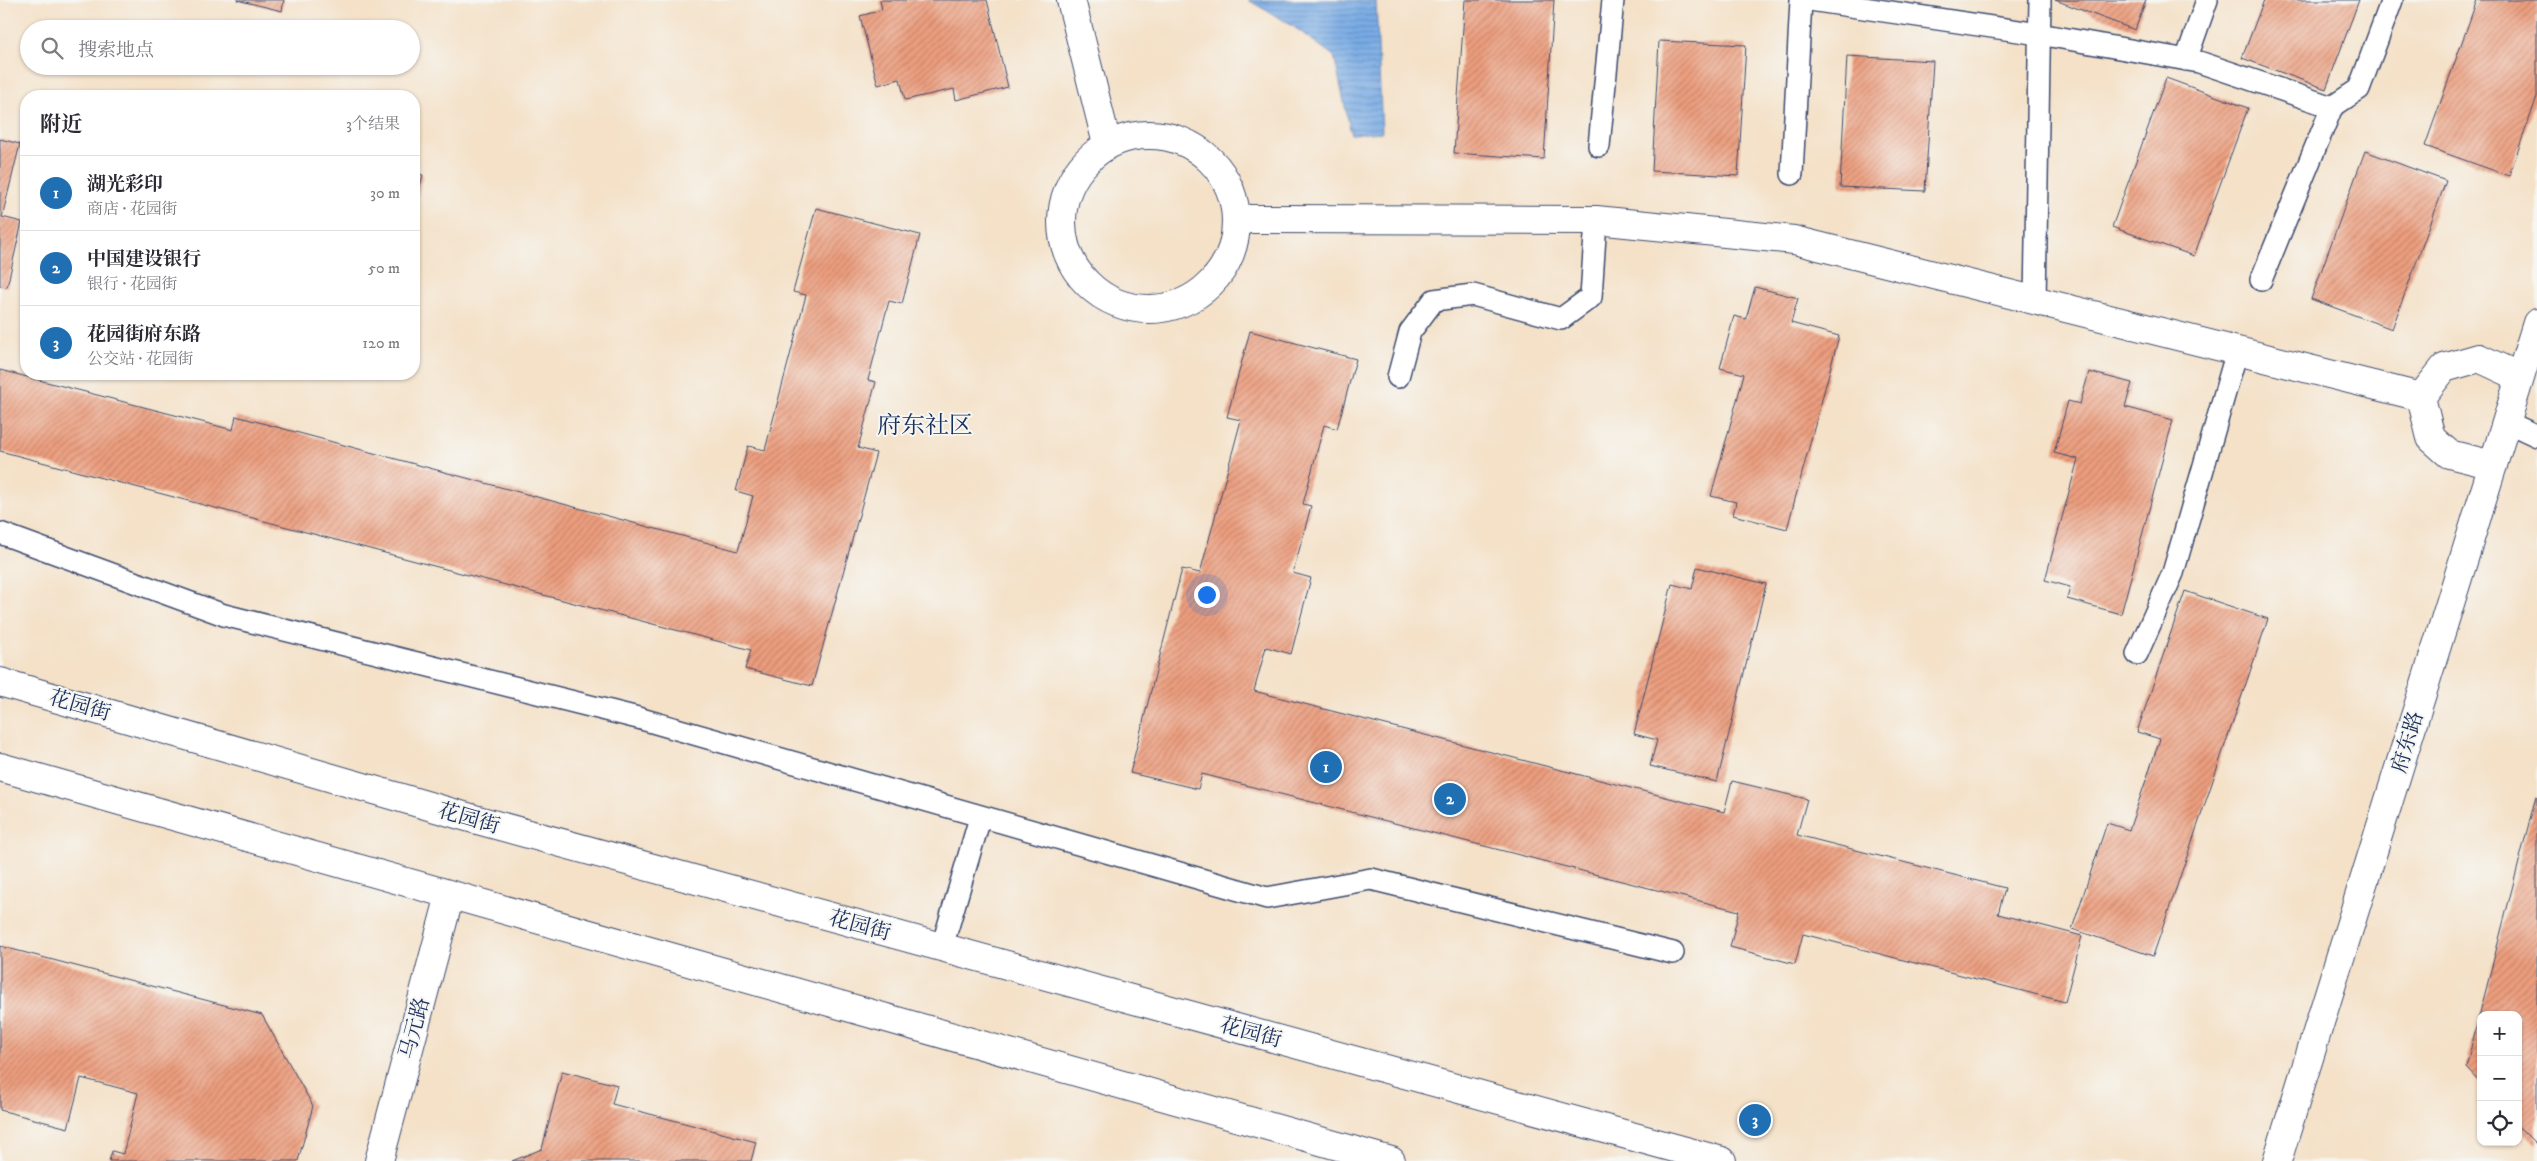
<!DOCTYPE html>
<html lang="zh">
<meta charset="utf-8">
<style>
:root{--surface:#fff;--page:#f7f7f7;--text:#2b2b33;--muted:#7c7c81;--line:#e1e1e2;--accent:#1f6fb2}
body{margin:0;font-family:"IM FELL DW Pica","Noto Serif SC",serif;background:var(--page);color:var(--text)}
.controls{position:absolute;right:15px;bottom:15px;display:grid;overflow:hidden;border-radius:10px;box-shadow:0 1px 4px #0004}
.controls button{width:45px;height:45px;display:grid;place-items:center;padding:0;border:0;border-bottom:1px solid var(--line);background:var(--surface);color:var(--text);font:25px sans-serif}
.you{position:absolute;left:1206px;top:594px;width:18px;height:18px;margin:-12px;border:4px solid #fff;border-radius:50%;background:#1a73e8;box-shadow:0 0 0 8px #1a73e833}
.badge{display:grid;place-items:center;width:32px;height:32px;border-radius:50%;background:var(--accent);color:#fff;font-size:16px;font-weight:700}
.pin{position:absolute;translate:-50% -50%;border:2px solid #fff;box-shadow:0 1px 5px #0006}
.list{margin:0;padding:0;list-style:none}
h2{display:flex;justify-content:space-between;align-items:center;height:65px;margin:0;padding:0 20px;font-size:21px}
h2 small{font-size:16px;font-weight:400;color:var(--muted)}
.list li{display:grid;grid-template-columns:32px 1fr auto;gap:15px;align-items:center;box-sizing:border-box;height:75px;padding:0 20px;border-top:1px solid var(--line)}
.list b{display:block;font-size:19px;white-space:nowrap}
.list p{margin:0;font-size:16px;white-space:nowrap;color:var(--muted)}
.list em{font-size:16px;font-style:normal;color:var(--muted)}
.icon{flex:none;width:28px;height:28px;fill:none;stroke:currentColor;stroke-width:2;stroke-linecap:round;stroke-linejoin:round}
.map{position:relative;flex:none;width:2537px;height:1161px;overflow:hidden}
.search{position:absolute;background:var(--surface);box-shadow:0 1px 4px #0004;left:20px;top:20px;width:400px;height:55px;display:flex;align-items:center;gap:12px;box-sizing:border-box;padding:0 18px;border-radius:28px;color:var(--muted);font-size:19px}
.panel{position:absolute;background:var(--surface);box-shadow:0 1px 4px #0004;left:20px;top:90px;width:400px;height:290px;border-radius:20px}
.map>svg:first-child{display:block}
.water{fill:url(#water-rules);stroke:#4a6da2}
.building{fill:url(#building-hatch)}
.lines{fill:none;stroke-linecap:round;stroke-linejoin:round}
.lane-casing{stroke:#3c4a6e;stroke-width:24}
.street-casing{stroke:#3c4a6e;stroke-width:30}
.secondary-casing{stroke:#3c4a6e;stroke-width:30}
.lane{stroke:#fff;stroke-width:21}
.street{stroke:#fff;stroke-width:28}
.secondary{stroke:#fff;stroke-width:28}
.labels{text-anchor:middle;stroke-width:4;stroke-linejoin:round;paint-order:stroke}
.street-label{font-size:21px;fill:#1b2f5e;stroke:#f6f6f2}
.quarter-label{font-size:24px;fill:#1b2f5e;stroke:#f6f6f2}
</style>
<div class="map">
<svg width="2537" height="1161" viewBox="0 0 2537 1161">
<defs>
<pattern id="water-rules" width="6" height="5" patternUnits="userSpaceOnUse" patternTransform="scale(1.25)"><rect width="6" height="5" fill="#79abe5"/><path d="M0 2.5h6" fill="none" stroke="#628cbd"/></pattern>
<pattern id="building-hatch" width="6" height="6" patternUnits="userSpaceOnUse" patternTransform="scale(1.25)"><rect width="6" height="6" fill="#ed9e7e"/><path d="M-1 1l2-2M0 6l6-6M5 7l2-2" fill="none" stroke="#bf816a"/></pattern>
</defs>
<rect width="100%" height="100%" fill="#f6f6f2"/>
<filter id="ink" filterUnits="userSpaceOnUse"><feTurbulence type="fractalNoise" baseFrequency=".02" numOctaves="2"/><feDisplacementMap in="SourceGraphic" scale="10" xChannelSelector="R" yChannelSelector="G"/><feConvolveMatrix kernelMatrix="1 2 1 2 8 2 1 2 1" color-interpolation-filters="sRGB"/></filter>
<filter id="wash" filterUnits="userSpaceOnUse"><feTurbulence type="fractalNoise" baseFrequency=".0096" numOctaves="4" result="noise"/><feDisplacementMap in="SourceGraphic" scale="20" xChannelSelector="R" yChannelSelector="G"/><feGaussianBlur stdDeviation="1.12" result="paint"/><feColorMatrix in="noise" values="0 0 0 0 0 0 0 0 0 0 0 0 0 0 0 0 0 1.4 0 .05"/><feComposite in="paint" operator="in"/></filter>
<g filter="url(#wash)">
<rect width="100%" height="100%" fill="#f4e1c8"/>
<!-- water -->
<path class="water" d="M1248,0h128l6,132 -31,2 -17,-78 -44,-32z"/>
<g id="blocks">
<!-- building -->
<path class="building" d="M237,0h47l-2,11z
M880,0h107l21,87 -52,13 -2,-11 -49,11 -5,-21 -22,6 -18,-69 22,-6z
M1465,0h89l-10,159 -90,-6z
M2055,0h91l-11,30z
M2264,0h95l-33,89 -84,-31z
M2477,0h60v97l-28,79 -84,-30z
M1659,41l87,4 -8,131 -86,-5z
M1847,56l86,5 -8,130 -85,-4z
M2166,78l82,30 -54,148 -82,-29z
M0,139l20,5 -18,73 20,5 -15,65 -7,-1z
M2365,151l81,30 -54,148 -81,-30z
M414,173l9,2 -9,35z
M816,208l104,27 -18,69 -13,-3 -21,79 8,2 -18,66 18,5 -64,233 -67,-17 6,-19 -751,-199v-81l233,60 3,-14 502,135 15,-55 -17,-5 12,-45 17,4 41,-155 -13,-3z
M1755,287l43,11 -7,25 48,13 -52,193 -54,-14 3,-13 -25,-6 33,-122 -24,-6 14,-52 12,3z
M1250,331l106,28 -19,70 -13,-4 -21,79 8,2 -18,67 18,5 -20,76 -25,-7 -12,44 470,121 8,-31 75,18 -10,36 208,53 -7,26 84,22 -17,66 -262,-68 -8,30 -65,-17 9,-36 -537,-137 -4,15 -68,-16 52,-204 18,4 41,-153 -14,-3z
M2089,372l43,11 -7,24 48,13 -52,194 -54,-15 3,-12 -25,-7 33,-121 -24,-6 14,-52 12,3z
M1697,567l69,17 -49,198 -67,-16 7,-26 -23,-6 38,-150 20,5z
M2185,591l83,28 -115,337 -81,-27 35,-106 22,7 31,-91 -23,-7z
M2536,796l1,1v348l-19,-19v-111h-37v68l-15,-16z
M0,946l262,69 51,91 -15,55h-189l3,-10 11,3 15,-61 -57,-15 -13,50 -68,-18z
M562,1071l55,14 -5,19 144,38 -5,19h-239l30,-12z"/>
</g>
</g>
<g filter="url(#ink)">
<use href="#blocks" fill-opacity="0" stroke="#3c4a6e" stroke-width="1"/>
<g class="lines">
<defs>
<path id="lane" d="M1810,0l229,34 160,28 133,45 27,-18 33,-89
M2186,60l21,-60
M1599,146l14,-146
M1792,174l9,-174
M2261,280l71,-173
M2035,302l5,-302
M1398,377l12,-45 24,-32 39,-5 88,24 30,-22 5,-77
M2507,422l30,14
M0,533l224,82 414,103 629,180 104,-19 302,74
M2137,654l36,-81 64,-222
M942,947l38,-129"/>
<path id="street" d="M1071,0l36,144
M1062 222a87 87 0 1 1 174 0a87 87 0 1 1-174 0Z
M1237,219l359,1 198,20 627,157
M2493,465l-44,-11 -18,-16 -10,-41 23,-29 35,-10 41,19"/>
<path id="secondary" d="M0,682l474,137 1248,342
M0,767l1391,394
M379,1161l71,-266
M2277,1161l260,-838"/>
</defs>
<!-- lane casing -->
<use href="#lane" class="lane-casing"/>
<!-- street casing -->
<use href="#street" class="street-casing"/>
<!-- secondary casing -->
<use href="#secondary" class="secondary-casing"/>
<!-- lane -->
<use href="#lane" class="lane"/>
<!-- street -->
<use href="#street" class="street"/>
<!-- secondary -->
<use href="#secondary" class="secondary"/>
</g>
</g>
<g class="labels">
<!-- street labels -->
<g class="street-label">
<text transform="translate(80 705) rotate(16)" y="7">花园街</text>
<text transform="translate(2407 742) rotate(-73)" y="7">府东路</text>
<text transform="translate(469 818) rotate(16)" y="7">花园街</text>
<text transform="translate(860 925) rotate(15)" y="7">花园街</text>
<text transform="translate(414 1028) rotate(-75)" y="7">马元路</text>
<text transform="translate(1251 1032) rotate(15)" y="7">花园街</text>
</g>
<!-- quarter labels -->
<g class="quarter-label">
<text x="925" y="433">府东社区</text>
</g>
</g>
</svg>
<div class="controls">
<button>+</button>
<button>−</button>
<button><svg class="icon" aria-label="locate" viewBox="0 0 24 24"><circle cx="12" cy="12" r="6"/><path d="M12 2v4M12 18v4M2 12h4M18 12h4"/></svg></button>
</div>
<div class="you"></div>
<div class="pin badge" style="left:1326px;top:767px">1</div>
<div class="pin badge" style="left:1450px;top:799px">2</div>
<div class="pin badge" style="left:1755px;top:1120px">3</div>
<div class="search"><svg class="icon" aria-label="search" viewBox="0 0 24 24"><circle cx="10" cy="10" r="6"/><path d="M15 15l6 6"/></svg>搜索地点</div>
<section class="panel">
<h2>附近<small>3个结果</small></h2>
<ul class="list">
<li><span class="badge">1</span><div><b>湖光彩印</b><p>商店 · 花园街</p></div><em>30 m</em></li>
<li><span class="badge">2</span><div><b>中国建设银行</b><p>银行 · 花园街</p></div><em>50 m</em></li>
<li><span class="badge">3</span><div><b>花园街府东路</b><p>公交站 · 花园街</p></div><em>120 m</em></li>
</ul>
</section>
</div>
